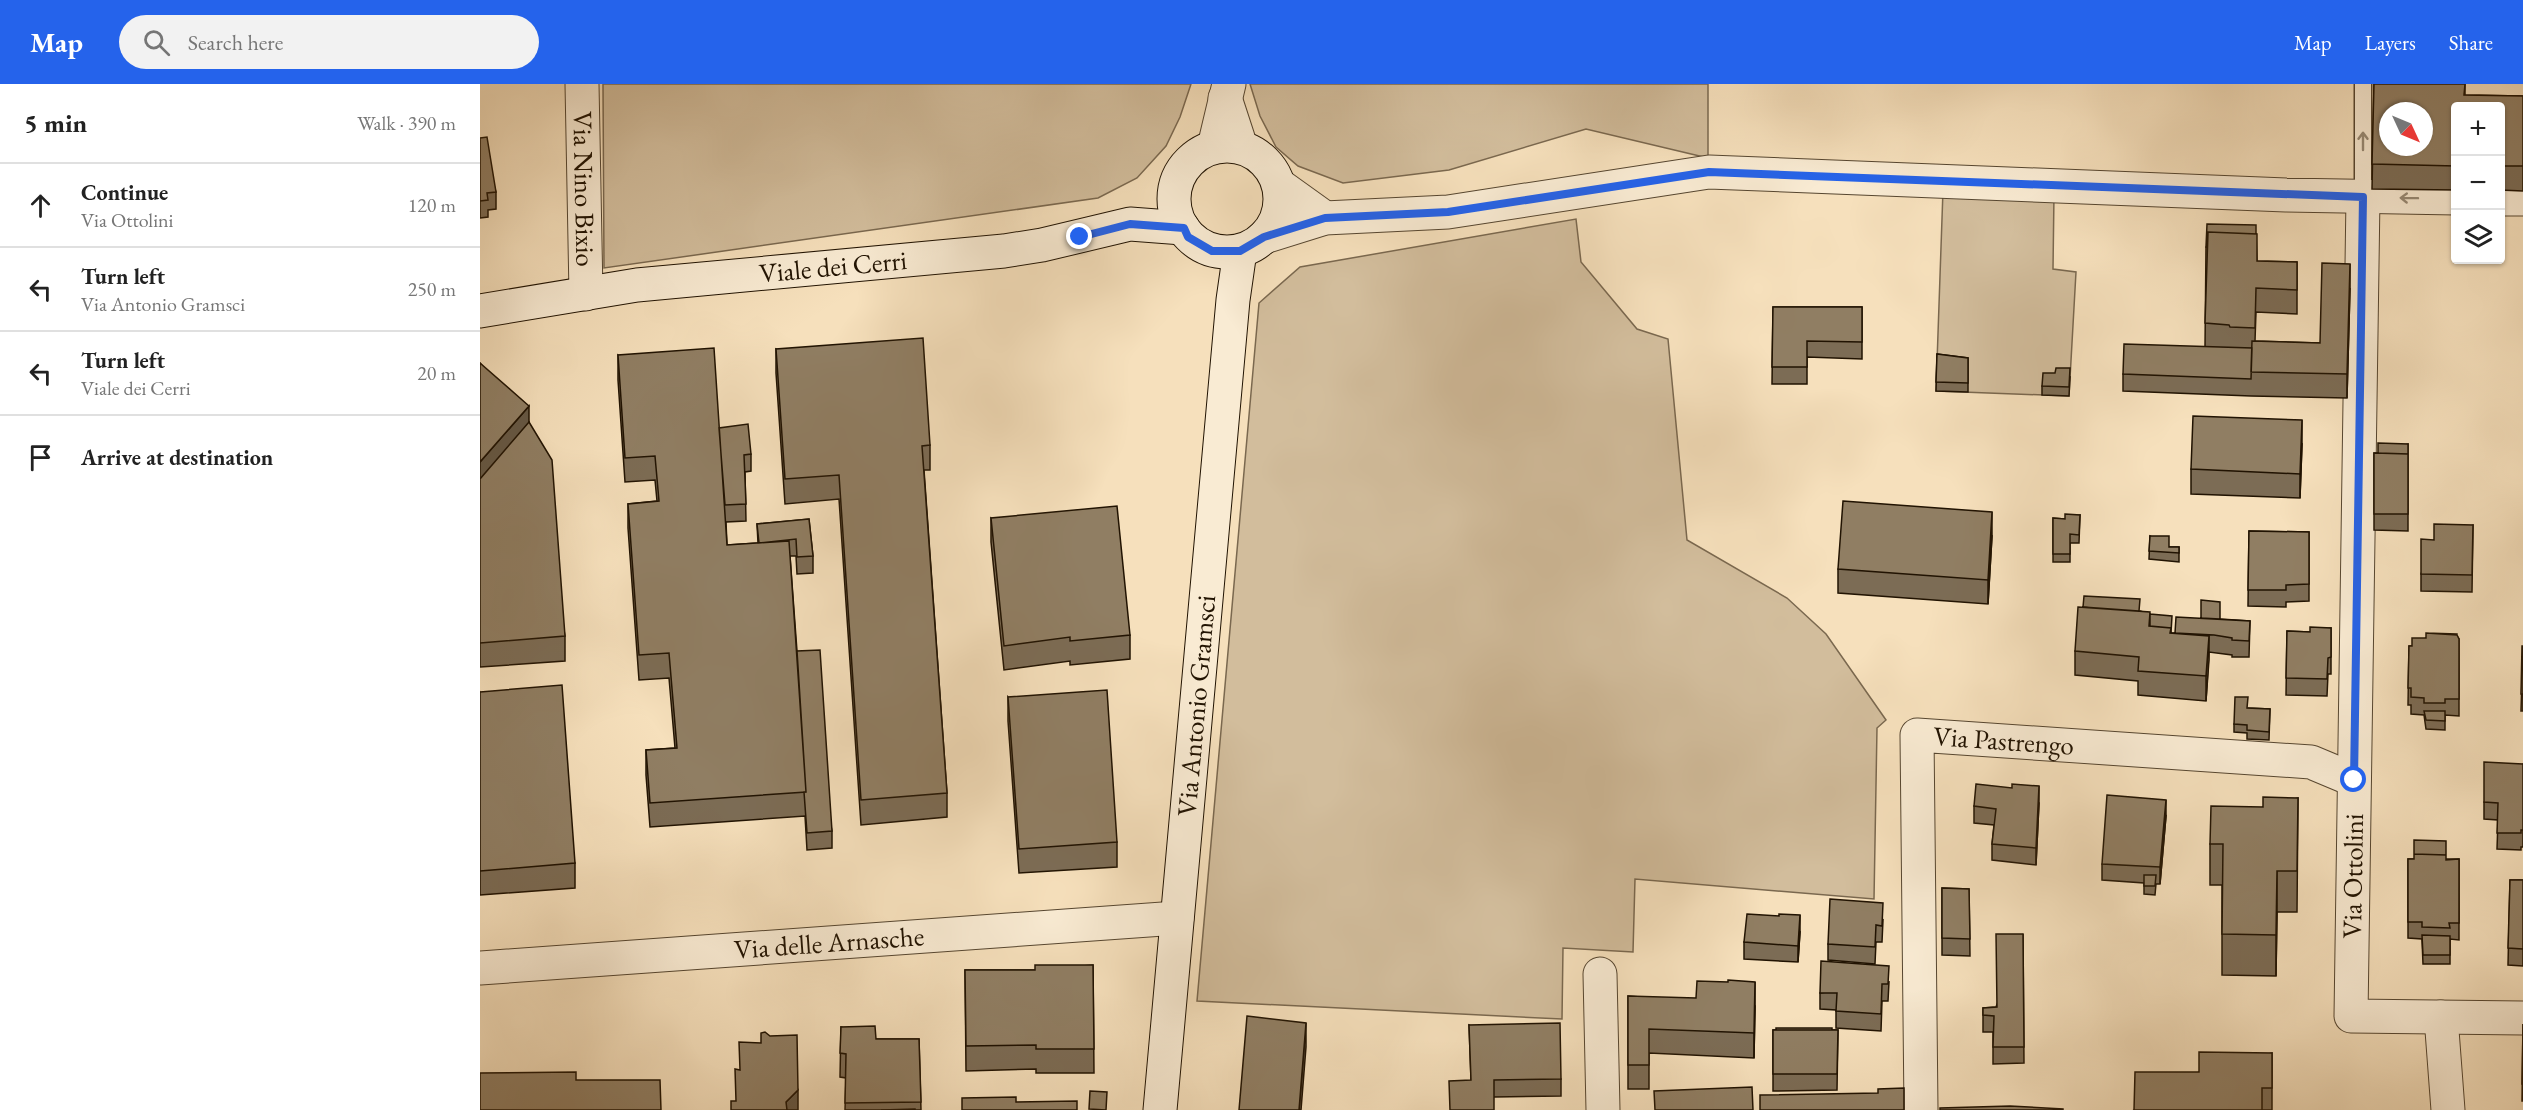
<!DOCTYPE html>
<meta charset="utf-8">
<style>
:root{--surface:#fff;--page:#f2f2f2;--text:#222;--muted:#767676;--line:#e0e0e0;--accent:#2563eb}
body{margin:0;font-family:"EB Garamond",serif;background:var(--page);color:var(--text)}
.controls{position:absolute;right:18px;top:18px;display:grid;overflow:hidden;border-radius:6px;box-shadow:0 2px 4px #0004}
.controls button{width:54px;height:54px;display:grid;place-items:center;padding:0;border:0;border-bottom:2px solid var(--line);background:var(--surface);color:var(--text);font:30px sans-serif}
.compass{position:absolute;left:1899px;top:18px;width:54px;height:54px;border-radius:50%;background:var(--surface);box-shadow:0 2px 4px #0004;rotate:134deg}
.stop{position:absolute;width:18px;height:18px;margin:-14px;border:4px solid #2563eb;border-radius:50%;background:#fff}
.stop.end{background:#2563eb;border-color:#fff;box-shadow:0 2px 6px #0008}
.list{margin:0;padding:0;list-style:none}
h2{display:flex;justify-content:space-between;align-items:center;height:78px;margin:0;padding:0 24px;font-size:26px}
h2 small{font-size:20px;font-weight:400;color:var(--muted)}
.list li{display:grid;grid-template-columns:39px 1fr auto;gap:18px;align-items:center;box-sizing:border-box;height:84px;padding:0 24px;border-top:2px solid var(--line)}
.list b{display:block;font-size:22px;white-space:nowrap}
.list p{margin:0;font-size:20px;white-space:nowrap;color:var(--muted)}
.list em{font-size:20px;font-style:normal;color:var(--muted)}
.icon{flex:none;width:33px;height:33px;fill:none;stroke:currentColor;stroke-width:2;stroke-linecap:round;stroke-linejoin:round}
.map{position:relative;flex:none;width:2043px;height:1026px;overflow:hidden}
header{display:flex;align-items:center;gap:36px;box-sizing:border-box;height:84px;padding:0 30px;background:var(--accent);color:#fff}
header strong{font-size:28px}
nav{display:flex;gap:33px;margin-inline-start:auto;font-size:21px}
.search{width:420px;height:54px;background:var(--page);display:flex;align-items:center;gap:15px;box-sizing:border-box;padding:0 21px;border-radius:33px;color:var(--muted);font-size:22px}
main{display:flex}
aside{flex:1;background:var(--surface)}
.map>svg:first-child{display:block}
.green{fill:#d2bd9c;stroke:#7a684f;stroke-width:1.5}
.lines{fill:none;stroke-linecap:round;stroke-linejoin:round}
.lane-casing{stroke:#564630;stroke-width:19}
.street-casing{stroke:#564630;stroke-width:35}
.secondary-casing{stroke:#211302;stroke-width:35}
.lane{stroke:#f9ebd3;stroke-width:16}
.street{stroke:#f9ebd3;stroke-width:33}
.secondary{stroke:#f9ebd3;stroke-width:33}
.wall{fill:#7c6c55;stroke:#211302;stroke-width:1.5}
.shaded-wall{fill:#655845;stroke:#211302;stroke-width:1.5}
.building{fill:#907e63;stroke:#211302;stroke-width:1.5;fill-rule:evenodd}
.oneway{stroke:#988a75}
.route{stroke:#2563eb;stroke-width:8}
.labels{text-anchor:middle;stroke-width:4.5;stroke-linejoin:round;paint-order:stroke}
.street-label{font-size:27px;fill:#211302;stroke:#f9ebd3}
</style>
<header>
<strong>Map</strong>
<div class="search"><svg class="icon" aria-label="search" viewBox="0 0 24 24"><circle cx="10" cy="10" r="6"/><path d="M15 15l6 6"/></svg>Search here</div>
<nav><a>Map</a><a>Layers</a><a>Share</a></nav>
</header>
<main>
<aside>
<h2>5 min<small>Walk · 390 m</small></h2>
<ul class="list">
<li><svg class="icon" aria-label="ahead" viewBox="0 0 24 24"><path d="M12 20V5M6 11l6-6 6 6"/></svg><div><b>Continue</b><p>Via Ottolini</p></div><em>120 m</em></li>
<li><svg class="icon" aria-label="left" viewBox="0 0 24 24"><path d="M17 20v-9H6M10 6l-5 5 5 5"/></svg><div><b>Turn left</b><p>Via Antonio Gramsci</p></div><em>250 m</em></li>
<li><svg class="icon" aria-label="left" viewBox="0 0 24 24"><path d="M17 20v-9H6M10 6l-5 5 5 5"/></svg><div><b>Turn left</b><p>Viale dei Cerri</p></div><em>20 m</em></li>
<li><svg class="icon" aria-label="arrive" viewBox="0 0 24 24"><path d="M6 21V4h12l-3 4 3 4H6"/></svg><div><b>Arrive at destination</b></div></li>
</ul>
</aside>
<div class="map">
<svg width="2043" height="1026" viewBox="0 0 2043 1026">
<rect width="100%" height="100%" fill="#f6e0bc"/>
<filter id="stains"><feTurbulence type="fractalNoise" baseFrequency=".00333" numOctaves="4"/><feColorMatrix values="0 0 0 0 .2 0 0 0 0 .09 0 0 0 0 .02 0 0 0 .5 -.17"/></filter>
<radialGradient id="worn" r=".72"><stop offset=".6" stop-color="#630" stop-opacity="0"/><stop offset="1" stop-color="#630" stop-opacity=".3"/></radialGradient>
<!-- green -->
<path class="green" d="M123,0h588l-11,33 -14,29 -29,32 -39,20 -494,70z
M770,0h458v74l-122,-29 -137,41 -106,13 -45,-17 -22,-19 -16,-31z
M1463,106l111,4 -1,75 23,3 -7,124 -133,-5z
M1096,135l5,43 56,67 31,10 19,201 100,58 39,36 60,86 -9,8 -3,171 -239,-20 -2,73 -70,-4 -1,71 -365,-18 62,-698 41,-36z"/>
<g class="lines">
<defs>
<path id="lane" d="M1883,113v-113"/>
<g id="street">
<path id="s1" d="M102,0l4,210"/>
<path d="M745,14l16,49"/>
<path d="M734,63l15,-63"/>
<path d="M799,101l46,33"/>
<path d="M1883,113l-12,819 172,2"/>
<path d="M2020,115h23"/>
<path d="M784,153l61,-19 123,-6 261,-40 577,23 170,3"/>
<path id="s2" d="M0,884l697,-50"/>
<path d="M1120,890l3,136"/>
<path d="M1961,933l7,93"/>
<path id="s3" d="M1441,1026l-4,-375 394,27 43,18"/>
</g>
<g id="secondary">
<circle cx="747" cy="115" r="53"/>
<path id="s4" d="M0,227l157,-26 367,-34 38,-6 88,-21 53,4"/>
<path id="s5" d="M680,1026l73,-810 7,-49"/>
</g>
</defs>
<!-- lane casing -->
<use href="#lane" class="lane-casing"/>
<!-- street casing -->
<use href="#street" class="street-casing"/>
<!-- secondary casing -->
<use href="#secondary" class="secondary-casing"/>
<!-- lane -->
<use href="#lane" class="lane"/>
<!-- street -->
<use href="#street" class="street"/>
<!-- secondary -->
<use href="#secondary" class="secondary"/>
</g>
<!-- wall -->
<path class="wall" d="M1894,0h91v11l58,1v95l-23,-1v-84h-44v84l-84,-1z
M0,54l16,54v17l-8,1v7l-8,1z
M1776,150l1,27 40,1v52l-41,-2 -1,29 65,2 30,-55 -3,110 -96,-2 -128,-5v-17l82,-27 1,-100z
M1293,223h89v52l-55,-2v27h-35z
M296,265l154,96v25h-6l23,323v24l-86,8 -22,-326 -54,5 -9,-131z
M1457,270l31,4v34l-32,-1z
M138,271l101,73 32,26v17l-6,1 1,49 -20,1 1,23 31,-2 -1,-19 52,-5 4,37v17l-16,1 -1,-18h-6l7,95 35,180v17l-25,2 -2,-34 -155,11 -4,-52v-25l29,-2 -6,-70 -30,2 -11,-152v-24l29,-3 -2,-21 -30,2 -7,-102z
M0,279l49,59 36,214v25l-85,6z
M1590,293l-1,19 -27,-1v-9z
M1822,360l-2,54 -109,-4v-25z
M1928,360v87l-34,-1v-77h4z
M1600,431l-1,28h-9v19h-17v-44l12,1z
M511,434l139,117v24l-60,6v-4l-66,9 -13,-128z
M1993,441l-1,67 -51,-1v-17l13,-34z
M1769,447l60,1v69l-23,1v5l-38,-1z
M1512,452l-4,68 -150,-11v-24z
M1670,452l19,11h10v15l-30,-3z
M1660,527l10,3 22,19h3l45,-14 30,2 -1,36h-17v-2l-23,-3 -3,49 -68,-6v-14l-63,-6v-24z
M1851,544v46h-3l-1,22 -41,-1 1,-64 23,1z
M1977,552l2,3v77l-14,-1v15l-19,-1 -2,-14 -13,-1v-9h-3l1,-59h3l14,-8z
M2043,562v65h-2z
M0,608l95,171v25l-95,7z
M528,613l109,145v25l-98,6 -11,-152z
M1768,624l22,1 -1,31 -22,-1v-6l-13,-1v-8z
M2043,680v83h-2v3l-24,-1 1,-29 -14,-1v-17z
M1818,714l-1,114h-20l-1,64 -54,-1v-90h-12v-41l53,-37z
M1559,719l-3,62 -44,-5v-16l2,-19 -20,-2v-17z
M1686,732l-6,68h-4l-1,11 -11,-1v-11l-42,-3v-16z
M1928,775h51v81l-9,-1v25h-27l-1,-25 -14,-1z
M2030,796h13v86l-15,-1z
M1462,804l27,1 1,67 -28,-1z
M1403,836l-1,22h-6l-1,22 -47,-4v-16z
M1320,848l-2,30 -54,-3v-17z
M1543,850l1,129 -31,1v-32h-10v-24l13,-1z
M613,881l1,108h-58v-4l-70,2 -1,-101h70z
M1409,898l-1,19h-6l-1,30 -45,-3v-18l-16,-1v-16z
M1148,912l127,10 -1,52 -105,-5v36h-21z
M2043,940v77h-1z
M989,941l92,54v17l-67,1 -23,-17z
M361,943l35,12h43l2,71h-76l1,-32 -6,-1z
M1293,946h65l-1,60 -64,1z
M1792,969v57h-138l65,-38z"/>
<!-- shaded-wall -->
<path class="shaded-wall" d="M1870,180v24l-3,110v-24z
M49,322v41l-49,57v-42z
M1822,336v24l-2,54v-24z
M1512,428v24l-4,68v-24z
M1729,552v24l-3,41v-25z
M1559,702v17l-3,62v-17z
M1686,716v16l-6,68v-17z
M1797,787v41l-1,64v-41z
M1320,831v17l-2,30v-16z
M1275,898v24l-1,52v-25z
M826,939v24l-5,63h-2z
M318,1006v20h-12v-8z"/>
<!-- building -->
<path class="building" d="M1894,0h91l-1,11 59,1v70h-23v-60h-44v60l-84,-2zM1908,27h36v36h-36z
M7,53l9,55 -9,1 1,7 -8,1v-63z
M1727,140l49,1v9l-48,-2 -1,15h-1z
M1728,148l49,2v27l40,1v28l-41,-2 -1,40 -25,-1 -1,-2 -24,-2z
M1842,179l28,1 -3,110 -96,-2 1,-31 68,2z
M1293,223h89v35l-55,-1v26h-35z
M443,254l7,107 -8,1 25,347 -86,7 -22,-325 -54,4 -9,-130z
M1644,260l128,4 -1,31 -128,-5z
M234,264l13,197 62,-4 17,251 -156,11 -4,-53 31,-2 -8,-95 -30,2 -11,-151 31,-3 -4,-45 -30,2 -7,-103z
M1457,270l31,4v25l-32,-1z
M0,279l49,43 -49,56z
M1576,284h14l-1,19 -27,-1 1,-13h12z
M1713,332l109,4 -2,54 -109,-5z
M49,338l23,38 13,176 -85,7v-164z
M268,340l3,30 -7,1 2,49 -21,1 -6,-77z
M1898,359l30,1v16v-6l-30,-1z
M1894,369l34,1v60h-34z
M1363,417l149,11 -4,68 -150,-11z
M637,422l13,129 -60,6v-4l-66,9 -13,-128z
M1585,430l15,1 -1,20 -9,-1v20h-17v-36l12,1z
M329,435l4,37 -16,1 -1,-18 -37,4 -2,-19z
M1954,440l39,1 -1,50 -51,-1v-35l13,1z
M1769,447l60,1v52l-23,1v5h-38z
M1670,452h19v11h10v6l-30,-2z
M1604,512l56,3 -1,12 -56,-4z
M1721,516l19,2v17l-19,-1z
M1598,523l72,5 -1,14 22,2 -1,5 39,3 -3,40 -68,-5 1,-14 -64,-6z
M1670,530l22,2 -1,17v-5l-21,-2z
M1696,533l74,4 -1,20 -17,-1v-2l-18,-3 -39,-2z
M1830,543l21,1v29l-3,1 -1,21 -41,-1 1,-47 23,1z
M1946,549l31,2 2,4v60h-14v4h-21v-5l-13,-1v-9h-3l1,-42h3v-8h14z
M1946,549v5v-5l31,1v1z
M2042,562h1v48h-2z
M340,566l12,181 -25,2 -3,-41h2l-9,-141z
M82,601l13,178 -95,8v-179z
M627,606l10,152 -98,7 -11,-152z
M1755,613h13l-1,11 23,1 -1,23 -22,-2v-5l-13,-1z
M1944,627h21v10l-19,-1z
M2004,678l39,2v66h-2v3h-24l1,-30 -14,-1z
M1496,700l36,4v-4l27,2 -3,62 -44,-4 4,-35 -22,-3z
M1627,711l59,5 -6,67 -58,-3z
M1783,713l35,1 -1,73h-20l-1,64 -54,-1 1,-90h-13l1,-38 52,1z
M1934,756l32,1v19v-5l-32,-1v4z
M1934,770l32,1v5l13,-1v64h-10l1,5 -28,-1v-5h-14v-63h6z
M1664,791h12l-1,11h-11z
M2030,796h13v69l-15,-1z
M1462,804l27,1 1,50 -28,-1z
M1350,815l53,4 -1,23 -6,-1 -1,22 -47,-3z
M1267,830l32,2v-2l21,1 -2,31 -54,-4z
M1516,850h27l1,113h-31l1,-31 -11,-1v-7l14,-1z
M1942,851l28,1v19h-27z
M1341,877l68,5 -1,18h-6l-1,30 -45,-3 1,-18h-17z
M555,881h58l1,84h-58v-4l-70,1 -1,-76h70z
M1248,896l27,2 -1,51 -105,-4v36h-21v-69l68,2 1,-17 31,1z
M767,932l59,7 -7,87h-60z
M1080,939l1,56 -67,1v30h-44l-1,-29 22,-1 -2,-55z
M2043,940v60h-1z
M395,942l1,13h43l2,63 -76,1 1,-49 -6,-1 1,-26z
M1296,944h56v2h-56z
M1293,946h65l-1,44h-64z
M285,948l5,4 27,-1 1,55 -12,12 1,8h-56v-9h5l-1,-32 5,1 -1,-28 22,1v-10z
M1719,968l73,1v35h-10v22h-128l1,-38h64z
M96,988v8h84l1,30h-181v-37z
M1272,1003l1,23h-98l-1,-19z
M1424,1004v22h-144v-15l118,-2v-4z
M610,1007l17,1 -1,18 -17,-1z
M536,1013v5l61,-1v9h-115v-12z
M1530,1022l53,3v1h-123v-2z
M435,1025v1h-34z"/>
<!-- one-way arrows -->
<defs><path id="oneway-shaft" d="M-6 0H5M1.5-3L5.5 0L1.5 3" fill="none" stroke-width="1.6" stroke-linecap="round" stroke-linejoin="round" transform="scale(1.5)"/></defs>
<g class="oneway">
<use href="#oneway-shaft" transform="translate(1883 57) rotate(-90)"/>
<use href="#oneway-shaft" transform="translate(1929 114) rotate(-179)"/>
</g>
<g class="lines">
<!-- route -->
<path class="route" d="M600,153l50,-13 54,4 4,9 24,14h28l24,-14 61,-19 123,-6 261,-40 654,25 -9,583"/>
</g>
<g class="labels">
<!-- street labels -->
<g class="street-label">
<text dy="9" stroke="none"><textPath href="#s1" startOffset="105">Via Nino Bixio</textPath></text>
<text dy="9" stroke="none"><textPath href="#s4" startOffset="356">Viale dei Cerri</textPath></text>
<text dy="9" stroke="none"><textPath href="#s5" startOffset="406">Via Antonio Gramsci</textPath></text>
<text dy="9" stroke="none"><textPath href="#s3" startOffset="462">Via Pastrengo</textPath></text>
<text transform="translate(1873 792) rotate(-89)" y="9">Via Ottolini</text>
<text dy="9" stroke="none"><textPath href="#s2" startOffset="350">Via delle Arnasche</textPath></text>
</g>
</g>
<rect width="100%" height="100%" filter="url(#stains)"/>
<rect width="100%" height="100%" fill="url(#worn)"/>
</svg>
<div class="controls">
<button>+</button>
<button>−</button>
<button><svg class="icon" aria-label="layers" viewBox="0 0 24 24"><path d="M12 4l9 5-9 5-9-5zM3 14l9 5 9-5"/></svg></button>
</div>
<svg class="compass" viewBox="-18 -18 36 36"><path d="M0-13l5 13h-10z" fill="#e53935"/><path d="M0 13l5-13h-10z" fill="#767676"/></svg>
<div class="stop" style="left:1874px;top:696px"></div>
<div class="stop end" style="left:600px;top:153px"></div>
</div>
</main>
